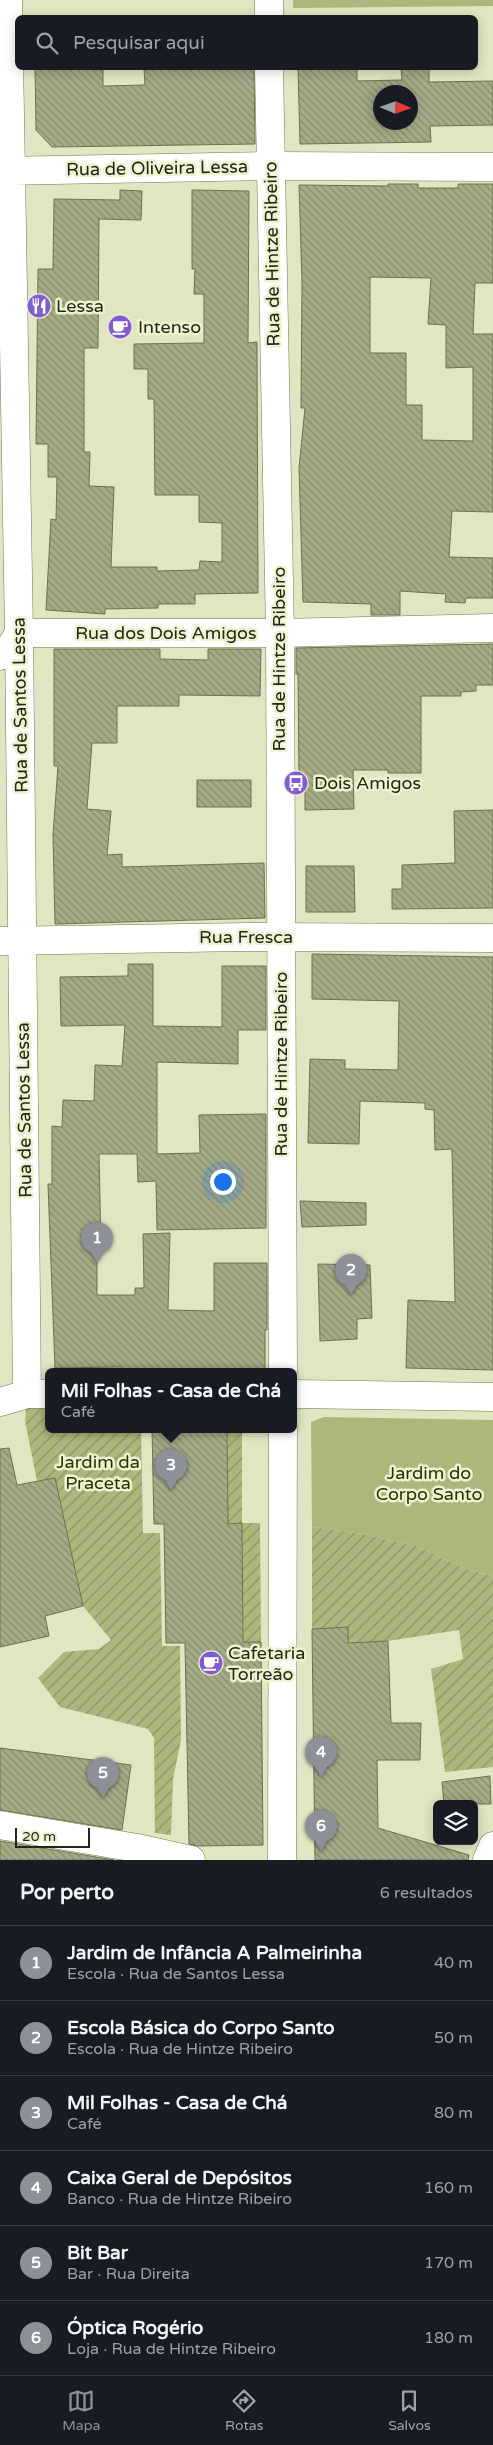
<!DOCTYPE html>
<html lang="pt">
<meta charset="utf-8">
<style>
:root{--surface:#171b24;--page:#20242c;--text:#f1f3f6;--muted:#9ea1a6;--line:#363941;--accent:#8c9099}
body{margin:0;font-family:"Varela Round",sans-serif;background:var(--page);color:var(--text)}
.controls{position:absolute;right:15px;bottom:15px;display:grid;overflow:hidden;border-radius:8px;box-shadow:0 2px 12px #0003}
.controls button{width:45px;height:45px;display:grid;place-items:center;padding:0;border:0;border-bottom:1px solid var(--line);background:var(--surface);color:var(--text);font:25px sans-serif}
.compass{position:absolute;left:373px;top:85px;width:45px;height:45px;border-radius:50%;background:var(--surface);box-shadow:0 2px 12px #0003;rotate:92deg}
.scale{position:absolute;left:15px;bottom:12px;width:75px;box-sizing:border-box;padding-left:5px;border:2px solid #242619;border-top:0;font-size:14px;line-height:18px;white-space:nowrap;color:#242619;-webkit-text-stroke:4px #edf3ce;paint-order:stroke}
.you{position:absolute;left:222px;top:1181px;width:18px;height:18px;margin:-12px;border:4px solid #fff;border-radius:50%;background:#1a73e8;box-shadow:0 0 0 8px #1a73e833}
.badge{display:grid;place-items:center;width:32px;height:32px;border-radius:50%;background:var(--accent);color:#fff;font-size:16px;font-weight:700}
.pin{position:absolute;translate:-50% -41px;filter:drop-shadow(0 1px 2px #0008)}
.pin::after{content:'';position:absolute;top:26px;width:18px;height:15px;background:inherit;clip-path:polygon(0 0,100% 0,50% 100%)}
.popup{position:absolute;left:45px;top:1368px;width:252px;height:65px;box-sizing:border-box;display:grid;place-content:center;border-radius:8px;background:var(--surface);filter:drop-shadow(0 1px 4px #0005);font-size:16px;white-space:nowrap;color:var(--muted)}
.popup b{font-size:19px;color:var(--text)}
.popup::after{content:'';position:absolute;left:50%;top:100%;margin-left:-10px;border:10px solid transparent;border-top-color:var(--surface)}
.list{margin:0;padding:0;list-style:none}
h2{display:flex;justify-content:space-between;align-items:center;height:65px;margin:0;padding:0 20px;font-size:21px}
h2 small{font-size:16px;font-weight:400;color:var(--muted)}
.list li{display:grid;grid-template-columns:32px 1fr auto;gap:15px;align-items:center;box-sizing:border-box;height:75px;padding:0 20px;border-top:1px solid var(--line)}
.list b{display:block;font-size:19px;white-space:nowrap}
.list p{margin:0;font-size:16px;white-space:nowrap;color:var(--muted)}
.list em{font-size:16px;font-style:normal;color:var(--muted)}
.icon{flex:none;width:28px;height:28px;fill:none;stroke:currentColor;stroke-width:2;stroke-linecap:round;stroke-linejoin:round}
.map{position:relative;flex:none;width:493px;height:1860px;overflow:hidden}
.search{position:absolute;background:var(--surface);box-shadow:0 2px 12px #0003;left:15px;right:15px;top:15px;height:55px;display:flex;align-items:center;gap:12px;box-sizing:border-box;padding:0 18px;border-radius:8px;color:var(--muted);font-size:19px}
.sheet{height:515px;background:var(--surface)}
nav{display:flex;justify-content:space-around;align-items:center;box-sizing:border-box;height:70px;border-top:1px solid var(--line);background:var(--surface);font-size:14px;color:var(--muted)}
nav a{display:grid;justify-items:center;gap:2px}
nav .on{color:var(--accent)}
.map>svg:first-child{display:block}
.park{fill:#adb67b}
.garden{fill:url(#garden-furrows)}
.building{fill:url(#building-back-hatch);stroke:#6c7150;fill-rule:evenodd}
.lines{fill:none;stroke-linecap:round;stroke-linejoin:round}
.street-casing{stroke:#727856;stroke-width:29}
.secondary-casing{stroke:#727856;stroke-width:29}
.street{stroke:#fff;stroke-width:28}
.secondary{stroke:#fff;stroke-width:28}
.labels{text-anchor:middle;stroke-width:5;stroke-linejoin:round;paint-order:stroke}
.street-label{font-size:18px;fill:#242619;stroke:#edf3ce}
.poi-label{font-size:18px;fill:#242619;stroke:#edf3ce;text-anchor:start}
.park-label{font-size:18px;fill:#2c3005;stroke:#edf3ce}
</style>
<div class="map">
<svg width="493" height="1860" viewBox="0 0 493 1860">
<defs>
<pattern id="garden-furrows" width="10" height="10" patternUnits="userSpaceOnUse" patternTransform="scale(1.25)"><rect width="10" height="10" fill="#adb67b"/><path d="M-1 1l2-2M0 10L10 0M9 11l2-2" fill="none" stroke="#8d9464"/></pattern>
<pattern id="building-back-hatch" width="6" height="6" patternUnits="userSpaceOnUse" patternTransform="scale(1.25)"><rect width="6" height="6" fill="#a5ab87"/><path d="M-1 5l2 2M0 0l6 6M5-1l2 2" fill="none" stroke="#868b6e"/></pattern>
</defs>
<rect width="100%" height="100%" fill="#dfe6c1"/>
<!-- park -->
<path class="park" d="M293,0h200v6l-200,2z
M324,1417l169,3v156l-27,-7 -50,-23 -53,-12 -51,-7 -1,-105z"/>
<!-- garden -->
<path class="garden" d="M27,1394h21l1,35h92l2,104h17l2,113h18l1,94 -8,39 -2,56 -16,-2 -1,-95 -6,-9 -88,-22 -22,-29 26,-26 35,-3 12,-9 -28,-34 -28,-127 -18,2 -12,-60z
M227,1429h15v94h18l1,119h-18l-1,-118h-14z
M312,1527l51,7 53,12 50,23 27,7v191l-48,5 -14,-103 32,-10 -4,-29 -71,11 -40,2 -1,-16 -35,2z"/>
<!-- building -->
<path class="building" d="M35,68h68v18l42,-1 -1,-17h110l1,76 -203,3 -16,-17z
M298,68h59v13l45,-1 -1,-12h28v14l64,-1v44l-63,1 1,16 -131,2zM380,92h30v30h-30z
M388,184h30v4h40v-4h35v99h-18l-2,51h20v178l-41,-1 -3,46 44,1v40h-27l-1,5 -20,-1 1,-8 -46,-3v24h-29v-11l-68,-2 -4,-134 6,-60h-4l1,-126 -3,-97 89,1zM370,277l61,1 -3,46 18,1v43l27,-1v74l-51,-1v-35h-16v-52h-36z
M120,190l22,1 -1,29 -42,-1 -1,129h-14v104h6l-1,34 25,1 -3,80h46v4l42,-1 1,-9 22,1v-39l-23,-1v-27h-44l-1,-96h-6v-30h-14v-25l70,-1v-49h-10l1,-25h-3v-79l57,1 -1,152 9,-1 1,251 -63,1v10h-37v4l-53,1v5l-59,-4 5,-91 5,1 1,-43h-9v-33h-12l2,-175h15l1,-70 66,1z
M493,644v41h-17v6l-15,1v4h-40v77h-33v-3h-35l1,39 -49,1v-36h-6l-1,-100h-2v-26z
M54,649h106v10l48,1v-11h53l-1,47 -81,-1v11h-62v37h-25l-5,66 24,2 -4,44 15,-1v13l142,-4 1,55 -210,6 -2,-89 5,-69h-4z
M197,780h54v27h-54z
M493,810v98l-101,1v-20h10v-24l53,-2 -1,-52z
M306,866h48l1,46h-49z
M312,954l181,3v413l-87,-2 2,-68 47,2 -3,-153 -17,1 -1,-40 -9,-1v-6l-65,-2 -1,43 -51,-1 2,-84 35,1v9l53,1 1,-69 -87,-2z
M128,964h25v62l69,1v-61h44v64h-28v34l-81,-2v92l43,-1 -1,-38 67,-1v114l-109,2 -1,-49 -18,1 -1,-28h-38l2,95h-4v46h38v-7h9l-1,-54 27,-1 -2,77 46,1v-48h53v67h-2v41l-143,-2v-2l-67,1 -7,-184h4v-58l10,1 1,-27 31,1 1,-36 27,1 3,-41 -64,1 -1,-49 68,-1z
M300,1201l66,2v22l-64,2z
M318,1264l52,1 2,53 -15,1v20l-37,2z
M152,1429h75l1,95 14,-1 1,119h18l2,203 -66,1 -8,-2 -4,-201h-19l-2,-119h-10z
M9,1448l8,37 38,-7 28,128 -38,10 4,20 -49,11v-198z
M348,1627v16l40,-2 3,82h30l-1,37h-43l1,68 91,27 -1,5h-153l-3,-231z
M0,1748l131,17 -9,65 -122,-20z
M490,1776l1,28h-47l-2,-22z
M0,1841l114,19h-114z"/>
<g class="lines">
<defs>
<path id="street" d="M8,0l11,633 8,761
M0,171l270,-5 223,1
M0,656l10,-8 9,-15h261l213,-5
M0,941l246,-4 247,1
M294,1394l199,3
M0,1402l27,-8h22
M0,1825l137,23 54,12
M487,1860l6,-14"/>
<path id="secondary" d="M269,0v18
M269,68l11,565 3,738
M282,1860l1,-431"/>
</defs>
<!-- street casing -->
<use href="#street" class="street-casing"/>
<!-- secondary casing -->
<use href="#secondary" class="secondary-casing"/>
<!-- street -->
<use href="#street" class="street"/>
<!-- secondary -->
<use href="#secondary" class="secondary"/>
</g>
<!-- icons -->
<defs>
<symbol id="restaurant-disc" viewBox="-11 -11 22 22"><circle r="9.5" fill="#825ad4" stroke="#edf3ce"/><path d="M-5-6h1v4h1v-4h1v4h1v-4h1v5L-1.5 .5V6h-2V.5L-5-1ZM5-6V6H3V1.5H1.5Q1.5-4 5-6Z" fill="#fff"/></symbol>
<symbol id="cafe-disc" viewBox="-11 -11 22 22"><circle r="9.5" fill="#825ad4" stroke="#edf3ce"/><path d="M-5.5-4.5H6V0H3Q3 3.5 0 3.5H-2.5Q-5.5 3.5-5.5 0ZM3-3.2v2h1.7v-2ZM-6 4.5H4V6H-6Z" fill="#fff"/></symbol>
<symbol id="bus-disc" viewBox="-11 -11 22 22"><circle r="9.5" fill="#825ad4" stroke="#edf3ce"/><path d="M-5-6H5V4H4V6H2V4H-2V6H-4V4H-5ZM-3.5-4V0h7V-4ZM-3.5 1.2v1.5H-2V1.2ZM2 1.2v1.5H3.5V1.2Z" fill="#fff"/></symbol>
</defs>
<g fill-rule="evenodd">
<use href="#restaurant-disc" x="25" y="292" width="28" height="28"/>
<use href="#cafe-disc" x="106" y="313" width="28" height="28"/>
<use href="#bus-disc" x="282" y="769" width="28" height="28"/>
<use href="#cafe-disc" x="197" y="1649" width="28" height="28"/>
</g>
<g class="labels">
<!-- street labels -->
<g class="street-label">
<text transform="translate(157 168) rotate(-1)" y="6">Rua de Oliveira Lessa</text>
<text transform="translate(272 254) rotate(-91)" y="6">Rua de Hintze Ribeiro</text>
<text x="166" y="639">Rua dos Dois Amigos</text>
<text transform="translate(279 659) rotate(-90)" y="6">Rua de Hintze Ribeiro</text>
<text transform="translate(20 705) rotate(-91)" y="6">Rua de Santos Lessa</text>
<text x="246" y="943">Rua Fresca</text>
<text transform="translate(281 1064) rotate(-90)" y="6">Rua de Hintze Ribeiro</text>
<text transform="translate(24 1110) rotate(-91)" y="6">Rua de Santos Lessa</text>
</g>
<!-- poi labels -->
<g class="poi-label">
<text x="56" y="312">Lessa</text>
<text x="138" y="333">Intenso</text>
<text x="314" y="789">Dois Amigos</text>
<text x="228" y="1659">Cafetaria<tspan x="228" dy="21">Torreão</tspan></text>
</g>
<!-- park labels -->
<g class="park-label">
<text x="98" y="1468">Jardim da<tspan x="98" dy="21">Praceta</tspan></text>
<text x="429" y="1479">Jardim do<tspan x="429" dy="21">Corpo Santo</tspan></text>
</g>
</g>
</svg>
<div class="controls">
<button><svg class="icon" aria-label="layers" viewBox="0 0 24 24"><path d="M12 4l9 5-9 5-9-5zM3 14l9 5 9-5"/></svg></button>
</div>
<svg class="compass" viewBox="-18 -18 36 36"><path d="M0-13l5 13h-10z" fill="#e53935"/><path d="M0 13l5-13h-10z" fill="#9ea1a6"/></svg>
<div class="scale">20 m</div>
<div class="you"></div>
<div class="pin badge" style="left:97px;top:1263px">1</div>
<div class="pin badge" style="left:351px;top:1295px">2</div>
<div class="pin badge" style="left:171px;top:1490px">3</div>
<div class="popup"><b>Mil Folhas - Casa de Chá</b>Café</div>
<div class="pin badge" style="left:321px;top:1777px">4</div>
<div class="pin badge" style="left:103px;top:1798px">5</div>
<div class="pin badge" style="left:321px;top:1851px">6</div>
<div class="search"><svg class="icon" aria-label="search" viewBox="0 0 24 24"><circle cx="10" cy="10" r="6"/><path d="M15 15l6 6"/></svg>Pesquisar aqui</div>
</div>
<section class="sheet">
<h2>Por perto<small>6 resultados</small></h2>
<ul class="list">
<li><span class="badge">1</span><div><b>Jardim de Infância A Palmeirinha</b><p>Escola · Rua de Santos Lessa</p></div><em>40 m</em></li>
<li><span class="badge">2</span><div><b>Escola Básica do Corpo Santo</b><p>Escola · Rua de Hintze Ribeiro</p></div><em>50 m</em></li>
<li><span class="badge">3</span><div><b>Mil Folhas - Casa de Chá</b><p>Café</p></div><em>80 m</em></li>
<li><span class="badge">4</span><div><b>Caixa Geral de Depósitos</b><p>Banco · Rua de Hintze Ribeiro</p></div><em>160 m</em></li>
<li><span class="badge">5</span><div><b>Bit Bar</b><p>Bar · Rua Direita</p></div><em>170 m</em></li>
<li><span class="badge">6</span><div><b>Óptica Rogério</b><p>Loja · Rua de Hintze Ribeiro</p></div><em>180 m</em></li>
</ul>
</section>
<nav>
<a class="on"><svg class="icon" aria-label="map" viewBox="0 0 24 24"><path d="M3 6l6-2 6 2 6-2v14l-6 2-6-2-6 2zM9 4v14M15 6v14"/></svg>Mapa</a>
<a><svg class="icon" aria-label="directions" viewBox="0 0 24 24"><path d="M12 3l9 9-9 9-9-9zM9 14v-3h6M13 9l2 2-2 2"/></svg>Rotas</a>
<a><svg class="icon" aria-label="saved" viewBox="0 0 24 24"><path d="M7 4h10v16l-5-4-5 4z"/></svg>Salvos</a>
</nav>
